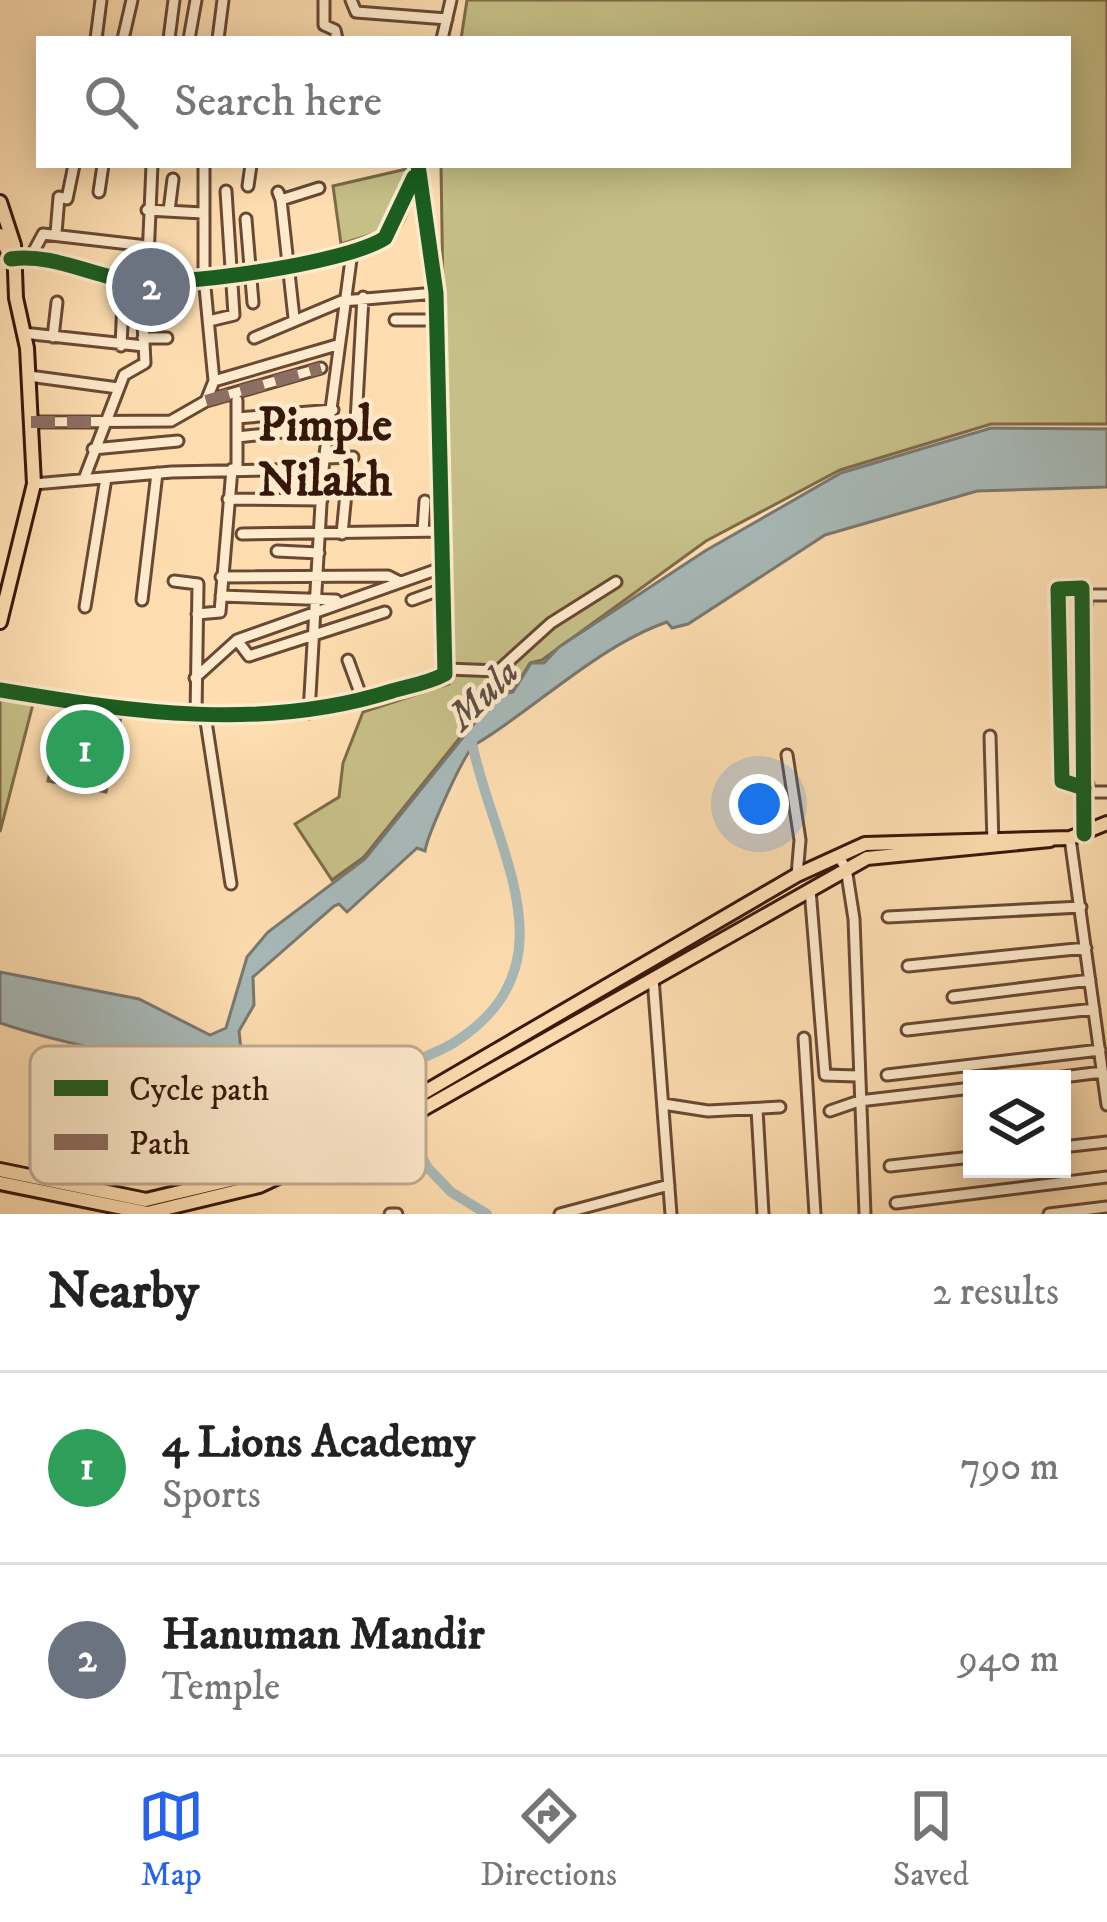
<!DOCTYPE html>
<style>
:root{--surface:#fff;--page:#f6f6f6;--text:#222;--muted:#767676;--line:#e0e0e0;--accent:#2563eb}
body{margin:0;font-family:"IM FELL DW Pica",serif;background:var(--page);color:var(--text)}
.controls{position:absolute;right:36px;bottom:36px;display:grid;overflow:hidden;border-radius:0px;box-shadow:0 6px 30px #0003}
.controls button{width:108px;height:108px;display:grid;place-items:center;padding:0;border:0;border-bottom:3px solid var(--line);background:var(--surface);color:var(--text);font:60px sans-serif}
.you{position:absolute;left:759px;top:804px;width:42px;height:42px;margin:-30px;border:9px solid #fff;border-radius:50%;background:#1a73e8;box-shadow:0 0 0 18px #1a73e833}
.badge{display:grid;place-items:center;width:78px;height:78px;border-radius:50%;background:var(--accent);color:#fff;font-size:39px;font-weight:700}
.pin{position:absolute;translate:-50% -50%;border:6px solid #fff;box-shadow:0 3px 12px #0006}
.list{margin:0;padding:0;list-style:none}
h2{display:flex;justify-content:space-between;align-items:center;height:156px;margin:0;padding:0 48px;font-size:51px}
h2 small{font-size:39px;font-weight:400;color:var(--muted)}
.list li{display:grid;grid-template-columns:78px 1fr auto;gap:36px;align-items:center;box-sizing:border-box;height:192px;padding:0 48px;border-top:3px solid var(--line)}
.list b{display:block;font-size:45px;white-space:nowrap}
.list p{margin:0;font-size:39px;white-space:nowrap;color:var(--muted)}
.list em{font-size:39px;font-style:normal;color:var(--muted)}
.icon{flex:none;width:66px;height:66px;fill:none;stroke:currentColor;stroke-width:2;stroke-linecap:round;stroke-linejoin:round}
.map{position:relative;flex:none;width:1107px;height:1214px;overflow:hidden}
.search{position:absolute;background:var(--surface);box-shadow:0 6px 30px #0003;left:36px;right:36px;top:36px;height:132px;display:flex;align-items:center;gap:30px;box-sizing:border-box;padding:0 42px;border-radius:0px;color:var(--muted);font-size:45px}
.sheet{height:540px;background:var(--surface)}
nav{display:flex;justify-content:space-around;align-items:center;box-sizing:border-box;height:168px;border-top:3px solid var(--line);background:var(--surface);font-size:33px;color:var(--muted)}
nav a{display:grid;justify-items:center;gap:6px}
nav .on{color:var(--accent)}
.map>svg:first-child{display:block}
.green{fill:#c6bf87;stroke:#7e6b48;stroke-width:3}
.water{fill:#a7b9b8;stroke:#7a7872;stroke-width:3}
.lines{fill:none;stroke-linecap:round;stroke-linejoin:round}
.river{stroke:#a7b9b8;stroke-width:10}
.minor-casing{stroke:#694934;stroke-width:15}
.major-casing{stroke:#37170a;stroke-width:18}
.minor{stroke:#feeacc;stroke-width:9}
.major{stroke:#fedeb1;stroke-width:12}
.quiet{stroke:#8d6e63;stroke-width:12;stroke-dasharray:24 12;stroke-linecap:butt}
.cycleway-casing{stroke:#feeacc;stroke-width:22}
.cycleway{stroke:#1b5e20;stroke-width:15}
.labels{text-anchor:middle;stroke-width:9;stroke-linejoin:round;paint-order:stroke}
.water-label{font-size:39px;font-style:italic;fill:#5e5047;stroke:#feeacc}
.district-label{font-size:48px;font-weight:bold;fill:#37170a;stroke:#feeacc}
.key{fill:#feeacc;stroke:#c2ab92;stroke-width:3}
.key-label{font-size:33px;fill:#37170a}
</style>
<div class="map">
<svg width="1107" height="1214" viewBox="0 0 1107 1214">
<rect width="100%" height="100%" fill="#fedeb1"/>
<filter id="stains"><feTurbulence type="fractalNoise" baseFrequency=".00167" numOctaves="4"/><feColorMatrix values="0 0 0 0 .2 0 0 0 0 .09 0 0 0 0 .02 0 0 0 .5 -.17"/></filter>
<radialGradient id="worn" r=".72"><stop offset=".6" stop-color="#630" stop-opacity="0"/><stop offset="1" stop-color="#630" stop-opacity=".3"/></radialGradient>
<!-- green -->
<path class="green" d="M467,0h640v424h-116l-151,46 -134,71 -164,119 -12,3 -17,28 -18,3 -131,163 -32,23 -37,-56 44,-27 4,-34 20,-51 86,-28 -8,-519h627v-126h-607z
M411,168l-31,64 -39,12 -8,-58z
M0,694l34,6 -34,132z
M63,706l58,11 -15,75 -58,-11z"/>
<!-- water -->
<path class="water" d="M991,428l116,1v58l-130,4 -152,44 -137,89 -16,4 -5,-6c-69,24 -135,89 -191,122 -12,7 -49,93 -51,107l-8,-3 -70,64 -8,-8 -5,2 -81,71 1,28 -15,26 2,18c-9,9 -20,14 -34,15 -51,1 -157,-24 -207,-41v-51l139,27 71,36 16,-7 21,-71 21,-25 97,-73 132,-164 16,-3 18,-29h13l15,-16 146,-96 136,-78z"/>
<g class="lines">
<!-- river -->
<path class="river" d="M472,743c21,105 105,221 -17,299 -21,14 -57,20 -65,47l37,78 24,25 36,22"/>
<defs>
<path id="minor" d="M324,0v25l11,5 2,9
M351,0l5,12 91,7
M96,39l5,-39
M123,39l9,-39
M169,39l5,-39
M189,39l7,-39
M218,39l5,-39
M442,39l9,-39
M248,186l3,-21
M99,192l4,-27
M278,192l3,8 38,-12
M281,200l13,118
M147,210l56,3
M169,211l4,-32
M246,219l7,84
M56,233l3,-36 8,2 7,-34
M30,258l13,-24 104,12
M11,259c37,-6 74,15 109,20 41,7 237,-15 265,-41 16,-15 23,-47 32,-67
M147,282l5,-117
M395,320h42
M209,321l25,-6 -8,-124
M23,333l121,13
M53,337l4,-35
M143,338h24
M254,338l88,-37 94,-8
M121,346l2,-45 19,-1
M29,376l89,12
M214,381l123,-36
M206,401l115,-33
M237,418l96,-8
M356,421l7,-124
M31,422l140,-1 35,-20 8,-20 -10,-104v-112
M237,437l93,-10
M93,449l85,-8
M326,458l27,-1
M237,469v-69
M84,479l40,-104 21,-12 -4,-81
M34,484l138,-12 151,-3
M228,499l94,1
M423,531l2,-30
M242,534l201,-3
M342,534l5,-51
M277,551l42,2
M221,577l167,-1 12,6
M174,581l24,3 -2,131
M221,596l115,4
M142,600l15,-127
M412,600l33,-12
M1086,605v-10h21
M85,607l21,-129
M197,614l23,-2 12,-143
M237,640l12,16 136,-44
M348,660l15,41
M447,669l51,2 53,-48 65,-41
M195,678l42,-38 207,-73
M0,690c131,22 263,42 392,1 17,-5 37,-8 53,-17l-9,-381 -18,-128
M309,713l14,-244 29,-217
M205,715l26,169
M990,736l3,108
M787,755l13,85 -3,35
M1088,784v8h19
M1084,834l-2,-246 -24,1 4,192 22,7
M1070,838l37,267
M838,856l8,12 8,51 11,295
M810,889l15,186 32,1
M888,917l193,-10
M908,966l178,-18
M653,978l18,236
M953,997l137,-17
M907,1030l187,-21
M804,1038l11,176
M887,1075l213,-25
M1047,1079l55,-7
M663,1104l45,7 72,-4
M757,1109l6,105
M830,1111l29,-10 113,-13
M1062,1147l45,-5
M890,1166l82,-9
M896,1203l211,-26
M390,1214h7
M560,1214l109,-29
M1049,1214l58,-7"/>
<path id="major" d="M0,202l14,43 2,53 11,50 7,136 -34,138
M0,235l11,24
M0,1170l146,30 109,-26 163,-78 379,-221 68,-31 205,-6 37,-15
M0,1183l147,30 112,-27 166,-78 442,-250 183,-18"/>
</defs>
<!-- minor casing -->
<use href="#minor" class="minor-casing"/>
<!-- major casing -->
<use href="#major" class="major-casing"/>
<!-- minor -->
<use href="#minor" class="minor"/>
<!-- major -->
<use href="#major" class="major"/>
<!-- quiet -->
<path class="quiet" d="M206,401l115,-33
M31,422h71"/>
<defs>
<path id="cycleway" d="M11,259c39,-6 80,16 118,22 48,6 216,-17 256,-43l29,-61
M0,690c131,22 263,42 392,1 17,-5 37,-8 53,-17l-9,-381 -18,-128
M1084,834l-2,-246 -24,1 4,192 22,7"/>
</defs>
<!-- cycleway casing -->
<use href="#cycleway" class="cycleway-casing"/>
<!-- cycleway -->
<use href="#cycleway" class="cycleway"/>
</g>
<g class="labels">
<!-- water labels -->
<g class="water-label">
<text transform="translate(482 693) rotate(-45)" y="14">Mula</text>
</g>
<!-- district labels -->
<g class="district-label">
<text x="325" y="440">Pimple<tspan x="325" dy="55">Nilakh</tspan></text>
</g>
</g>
<!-- legend -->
<rect x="30" y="1046" width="396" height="138" rx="18" class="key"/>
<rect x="54" y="1080" width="54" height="16" fill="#1b5e20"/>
<rect x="54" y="1134" width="54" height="16" fill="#8d6e63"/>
<g class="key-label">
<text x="129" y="1100">Cycle path</text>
<text x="129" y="1154">Path</text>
</g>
<rect width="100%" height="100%" filter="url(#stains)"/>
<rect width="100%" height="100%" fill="url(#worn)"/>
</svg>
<div class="controls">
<button><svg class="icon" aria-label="layers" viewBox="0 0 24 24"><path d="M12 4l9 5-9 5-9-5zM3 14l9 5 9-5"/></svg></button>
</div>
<div class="you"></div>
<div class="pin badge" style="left:85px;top:749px;background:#2e9e5b">1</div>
<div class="pin badge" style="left:151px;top:287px;background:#6b7280">2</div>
<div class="search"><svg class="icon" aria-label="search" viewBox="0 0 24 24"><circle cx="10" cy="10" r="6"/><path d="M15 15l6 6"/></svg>Search here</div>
</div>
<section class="sheet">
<h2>Nearby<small>2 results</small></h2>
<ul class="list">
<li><span class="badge" style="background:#2e9e5b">1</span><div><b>4 Lions Academy</b><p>Sports</p></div><em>790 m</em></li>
<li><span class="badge" style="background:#6b7280">2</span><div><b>Hanuman Mandir</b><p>Temple</p></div><em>940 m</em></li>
</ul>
</section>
<nav>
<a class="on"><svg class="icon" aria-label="map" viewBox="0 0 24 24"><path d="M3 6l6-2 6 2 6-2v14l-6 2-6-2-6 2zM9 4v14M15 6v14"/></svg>Map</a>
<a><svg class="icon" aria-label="directions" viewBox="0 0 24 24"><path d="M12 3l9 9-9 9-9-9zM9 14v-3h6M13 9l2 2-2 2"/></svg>Directions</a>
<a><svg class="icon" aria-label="saved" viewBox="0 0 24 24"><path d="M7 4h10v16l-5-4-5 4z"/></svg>Saved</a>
</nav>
